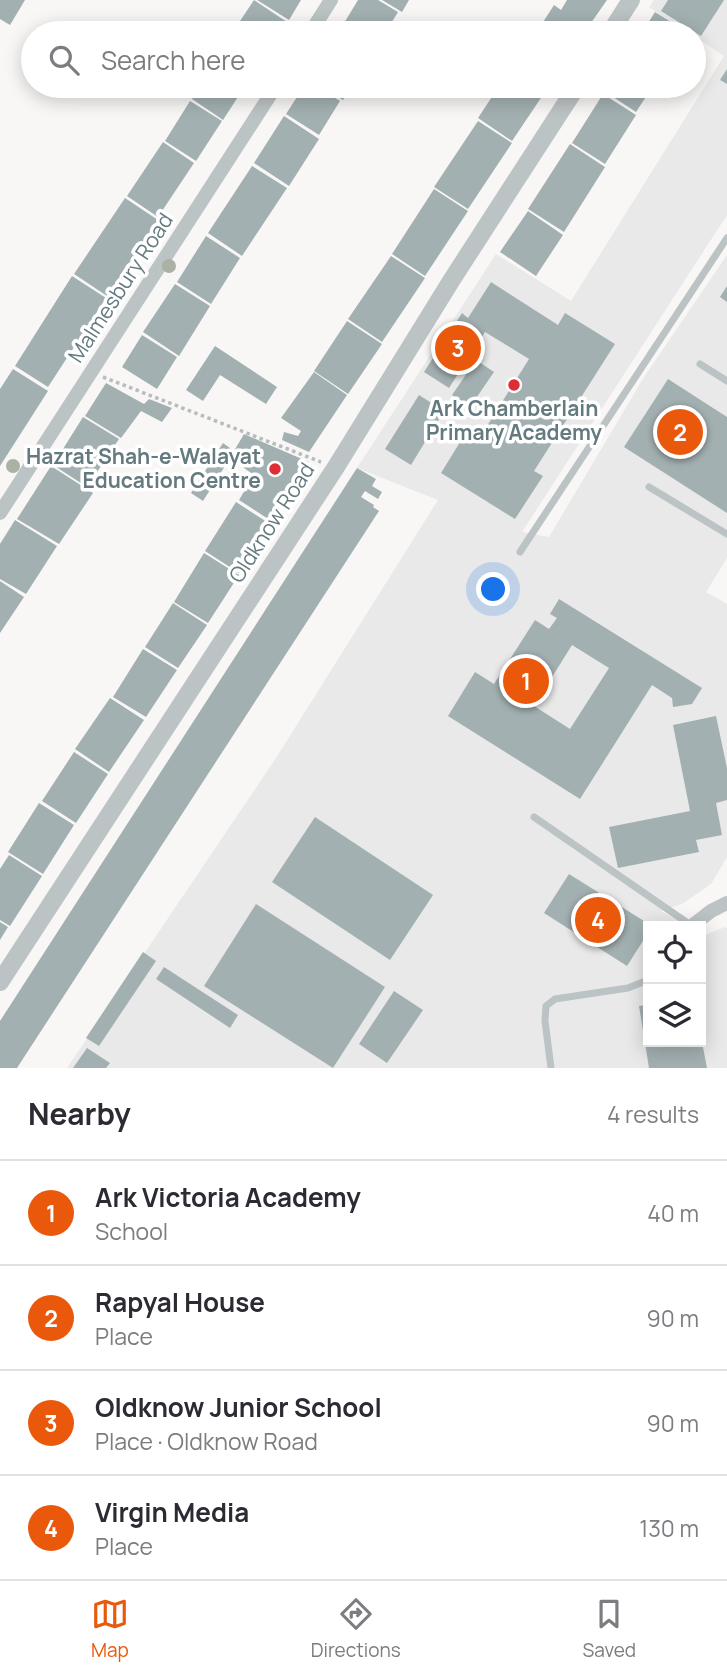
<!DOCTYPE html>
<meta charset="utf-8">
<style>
:root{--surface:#fff;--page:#f7f7f7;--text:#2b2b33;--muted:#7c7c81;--line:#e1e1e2;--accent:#ea580c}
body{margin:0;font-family:Manrope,sans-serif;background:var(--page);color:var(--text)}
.controls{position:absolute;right:21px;bottom:21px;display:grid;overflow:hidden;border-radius:0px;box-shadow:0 4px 18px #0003}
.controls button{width:63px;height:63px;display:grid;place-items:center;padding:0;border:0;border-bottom:2px solid var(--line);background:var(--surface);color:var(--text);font:35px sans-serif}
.you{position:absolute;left:494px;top:590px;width:24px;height:24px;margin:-18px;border:5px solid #fff;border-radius:50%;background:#1a73e8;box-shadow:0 0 0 10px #1a73e833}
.badge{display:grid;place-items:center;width:46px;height:46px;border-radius:50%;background:var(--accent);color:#fff;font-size:23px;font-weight:700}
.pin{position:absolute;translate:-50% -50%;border:4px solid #fff;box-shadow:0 2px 7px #0006}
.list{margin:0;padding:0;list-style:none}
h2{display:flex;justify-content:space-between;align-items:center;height:91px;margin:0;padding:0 28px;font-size:30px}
h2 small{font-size:23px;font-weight:400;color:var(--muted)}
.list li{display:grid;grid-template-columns:46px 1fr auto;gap:21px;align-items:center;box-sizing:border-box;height:105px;padding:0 28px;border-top:2px solid var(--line)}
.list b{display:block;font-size:26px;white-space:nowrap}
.list p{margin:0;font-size:23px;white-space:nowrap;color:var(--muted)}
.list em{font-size:23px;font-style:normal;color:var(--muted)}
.icon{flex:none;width:38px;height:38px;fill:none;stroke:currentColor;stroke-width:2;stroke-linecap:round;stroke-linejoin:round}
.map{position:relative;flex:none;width:727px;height:1068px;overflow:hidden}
.search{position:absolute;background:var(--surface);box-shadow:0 4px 18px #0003;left:21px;right:21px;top:21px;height:77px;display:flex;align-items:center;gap:18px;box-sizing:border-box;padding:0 24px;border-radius:38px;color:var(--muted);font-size:26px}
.sheet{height:511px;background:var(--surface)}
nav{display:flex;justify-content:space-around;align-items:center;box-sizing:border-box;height:98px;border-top:2px solid var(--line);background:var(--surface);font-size:19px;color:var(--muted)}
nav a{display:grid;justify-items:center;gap:4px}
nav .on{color:var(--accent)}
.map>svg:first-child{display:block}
.built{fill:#e8e9e8}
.building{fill:#a3b0b2;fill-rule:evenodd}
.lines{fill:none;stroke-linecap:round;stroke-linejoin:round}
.path{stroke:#b7bcbd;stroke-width:3.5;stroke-dasharray:3.5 3.5;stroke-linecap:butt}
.service{stroke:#bcc3c5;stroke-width:7}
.minor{stroke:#bcc3c5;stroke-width:14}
.tertiary{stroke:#bcc3c5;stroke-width:18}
.tree{fill:#abb1a4}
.poi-dot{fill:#de2e35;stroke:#fff;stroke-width:2.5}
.labels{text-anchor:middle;stroke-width:7;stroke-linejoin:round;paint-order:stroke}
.street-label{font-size:21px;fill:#647a7f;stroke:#fff}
.poi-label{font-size:21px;font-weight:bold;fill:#647a7f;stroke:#fff}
</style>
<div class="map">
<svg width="727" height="1068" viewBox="0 0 727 1068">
<rect width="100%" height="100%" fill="#f8f7f5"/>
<!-- built -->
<path class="built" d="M654,0h73v215l-205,317 27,5 95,-160 83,-122v303l-21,34 21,12v253l-16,27 -29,20 -21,7 27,15h-40v116h53v-109l4,2 20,-8 2,1v140h-660l209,-310 162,-258 -81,-32 139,-214 75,47 153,-245 -30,-20v-3h-5l-40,-26z"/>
<!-- building -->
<path class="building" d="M0,0h25l-15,25 -10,-6z
M254,0l33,22 -7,11h-48z
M257,0h44l-12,20z
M358,0h20l20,12 -13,21h-35l-9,-5z
M382,0h27l-7,12z
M567,0h40l-23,33h-48l18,-28 7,5z
M668,0h56l-23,36 -40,-25z
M655,12l34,21h-47z
M727,69v15l-7,-4z
M200,86h45l-22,34 -31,-21z
M304,86h13l23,15 -21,34 -33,-21z
M319,86h33l-9,14z
M499,86h50l-37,55 -34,-23z
M607,86h46l-17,26 -32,-21z
M603,94l33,21 -31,49 -33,-21z
M190,101l32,20 -26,40 -31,-20z
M284,116l35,23 -30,47 -35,-23z
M478,121l34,22 -44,66 -34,-22z
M163,142l31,21 -36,54 -31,-21z
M570,144l35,23 -41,65 -36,-23z
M252,166l35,22 -45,68 -34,-23z
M434,189l34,22 -43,65 -33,-22z
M125,198l33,22 -51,76 -33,-22z
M528,211l35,24 -27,41 -36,-24z
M206,236l34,22 -29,46 -34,-22z
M391,256l34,22 -43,64 -34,-23z
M72,276l34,22 -58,89 -33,-21z
M491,282l67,43 7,-12 50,31 -81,127 9,5 -28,43 -74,-46 29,-47 12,8 47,-75 -44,-27 -36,56 -25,-16 38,-59 6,5z
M175,284l35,22 -31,50 -36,-24z
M727,286v16l-7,-5z
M347,321l35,23 -34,50 -34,-23z
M142,335l35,22 -20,32 -35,-22z
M215,346l62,41 -11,17 -46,-29 -17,26 -17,-11z
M476,360l18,12 -24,35 -18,-12z
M13,369l35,22 -48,75v-77z
M314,372l33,23 -38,57 -27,-12 2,-8 14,4 3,-5 -20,-13z
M668,379l59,38v96l-103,-66z
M106,383l38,21 5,-5 23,9 -10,14 -21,-11 -20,27 -36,-22z
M419,395l25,16 -33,54 -26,-16z
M83,417l36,22 -32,48 -34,-22z
M244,434l65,28 -36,60 -34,-22 15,-25 -24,-17 -27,43 -12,-8 32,-50 11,8z
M51,466l42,27 -34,51 -42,-25z
M357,468l19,11 -4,7 10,6 -4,7 -13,-8 -4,6 13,8 -1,2 6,4 -2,3 -360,554h-17v-47z
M236,502l34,22 -31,49 -34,-22z
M15,520l42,26 -31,48 -26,-15v-35z
M204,553l35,22 -31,48 -34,-21z
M0,581l24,16 -24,36z
M559,599l143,89 -10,16 -19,3 -1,-9 -20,-13 -72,114 -132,-83 27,-44 19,12 41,-64 14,9 8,-11 -7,-4zM572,645l37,23 -39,61 -36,-23z
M173,603l34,22 -29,43 -33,-21z
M143,649l34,21 -31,47 -33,-20z
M110,698l34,22 -35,52 -34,-23z
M716,716l11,52v32l-11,3 6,32 -26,5 3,12 -81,16 -9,-41 81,-16 -17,-86z
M74,752l34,22 -32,49 -34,-22z
M39,803l35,22 -31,49 -35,-22z
M315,817l118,78 -43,65 -118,-78z
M9,855l33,21 -32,50 -10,-6v-51z
M569,874l83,52h-4v7l-21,33 -83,-53z
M256,904l129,83 -52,81 -129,-82z
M0,922l8,5 -8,13z
M143,952l13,9 -57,85 -13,-8z
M164,967l74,48 -8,13 -74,-49z
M394,991l29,19 -36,53 -28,-19z
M648,1005v37h54l5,26h-58l-10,-62z
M87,1048l23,15 -4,5h-33z"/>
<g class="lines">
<!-- path -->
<path class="path" d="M103,377l218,85"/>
<!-- service -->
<path class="service" d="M700,364l27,17
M649,487l78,47
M520,552l207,-314
M534,817l158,109
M551,1068l-6,-47 1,-15 9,-7 73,-11 20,-8"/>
<!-- minor -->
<path class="minor" d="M310,33l21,-33
M0,513l276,-427
M692,926l19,-15 16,-8"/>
<!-- tertiary -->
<path class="tertiary" d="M610,33l21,-33
M0,982l336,-515 115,-186 126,-195"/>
</g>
<!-- trees -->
<g class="tree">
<circle cx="169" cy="266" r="7"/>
<circle cx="13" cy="466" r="7"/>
</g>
<!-- markers -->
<g class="poi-dot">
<circle cx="514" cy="385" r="7"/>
<circle cx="275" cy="469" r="7"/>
</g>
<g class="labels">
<!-- street labels -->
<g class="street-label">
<text transform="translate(121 288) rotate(-57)" y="7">Malmesbury Road</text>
<text transform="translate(272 523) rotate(-57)" y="7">Oldknow Road</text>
</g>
<!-- poi labels -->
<g class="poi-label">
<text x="514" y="416">Ark Chamberlain<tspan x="514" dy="24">Primary Academy</tspan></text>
<text x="261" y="464" text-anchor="end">Hazrat Shah-e-Walayat<tspan x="261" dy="24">Education Centre</tspan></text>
</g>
</g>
</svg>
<div class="controls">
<button><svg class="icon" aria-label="locate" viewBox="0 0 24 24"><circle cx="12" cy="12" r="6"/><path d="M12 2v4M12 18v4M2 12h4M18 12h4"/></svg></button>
<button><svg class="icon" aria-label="layers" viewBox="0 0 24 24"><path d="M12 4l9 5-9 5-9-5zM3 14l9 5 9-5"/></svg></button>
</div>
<div class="you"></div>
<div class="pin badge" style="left:526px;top:681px">1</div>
<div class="pin badge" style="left:680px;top:432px">2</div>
<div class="pin badge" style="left:458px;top:348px">3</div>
<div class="pin badge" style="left:598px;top:920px">4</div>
<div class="search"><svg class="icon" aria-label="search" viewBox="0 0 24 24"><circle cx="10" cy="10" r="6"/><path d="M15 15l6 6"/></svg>Search here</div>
</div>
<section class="sheet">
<h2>Nearby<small>4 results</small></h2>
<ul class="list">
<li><span class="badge">1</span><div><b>Ark Victoria Academy</b><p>School</p></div><em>40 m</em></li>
<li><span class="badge">2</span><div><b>Rapyal House</b><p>Place</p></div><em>90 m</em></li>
<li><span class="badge">3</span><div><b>Oldknow Junior School</b><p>Place · Oldknow Road</p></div><em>90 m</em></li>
<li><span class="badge">4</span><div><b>Virgin Media</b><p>Place</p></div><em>130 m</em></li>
</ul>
</section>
<nav>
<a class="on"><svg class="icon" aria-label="map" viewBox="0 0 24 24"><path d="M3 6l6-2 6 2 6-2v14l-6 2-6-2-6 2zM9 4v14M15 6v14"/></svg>Map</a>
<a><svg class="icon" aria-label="directions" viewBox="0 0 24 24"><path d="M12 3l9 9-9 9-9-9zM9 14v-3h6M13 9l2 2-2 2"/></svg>Directions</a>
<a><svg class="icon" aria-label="saved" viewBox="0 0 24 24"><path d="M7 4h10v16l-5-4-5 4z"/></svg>Saved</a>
</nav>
